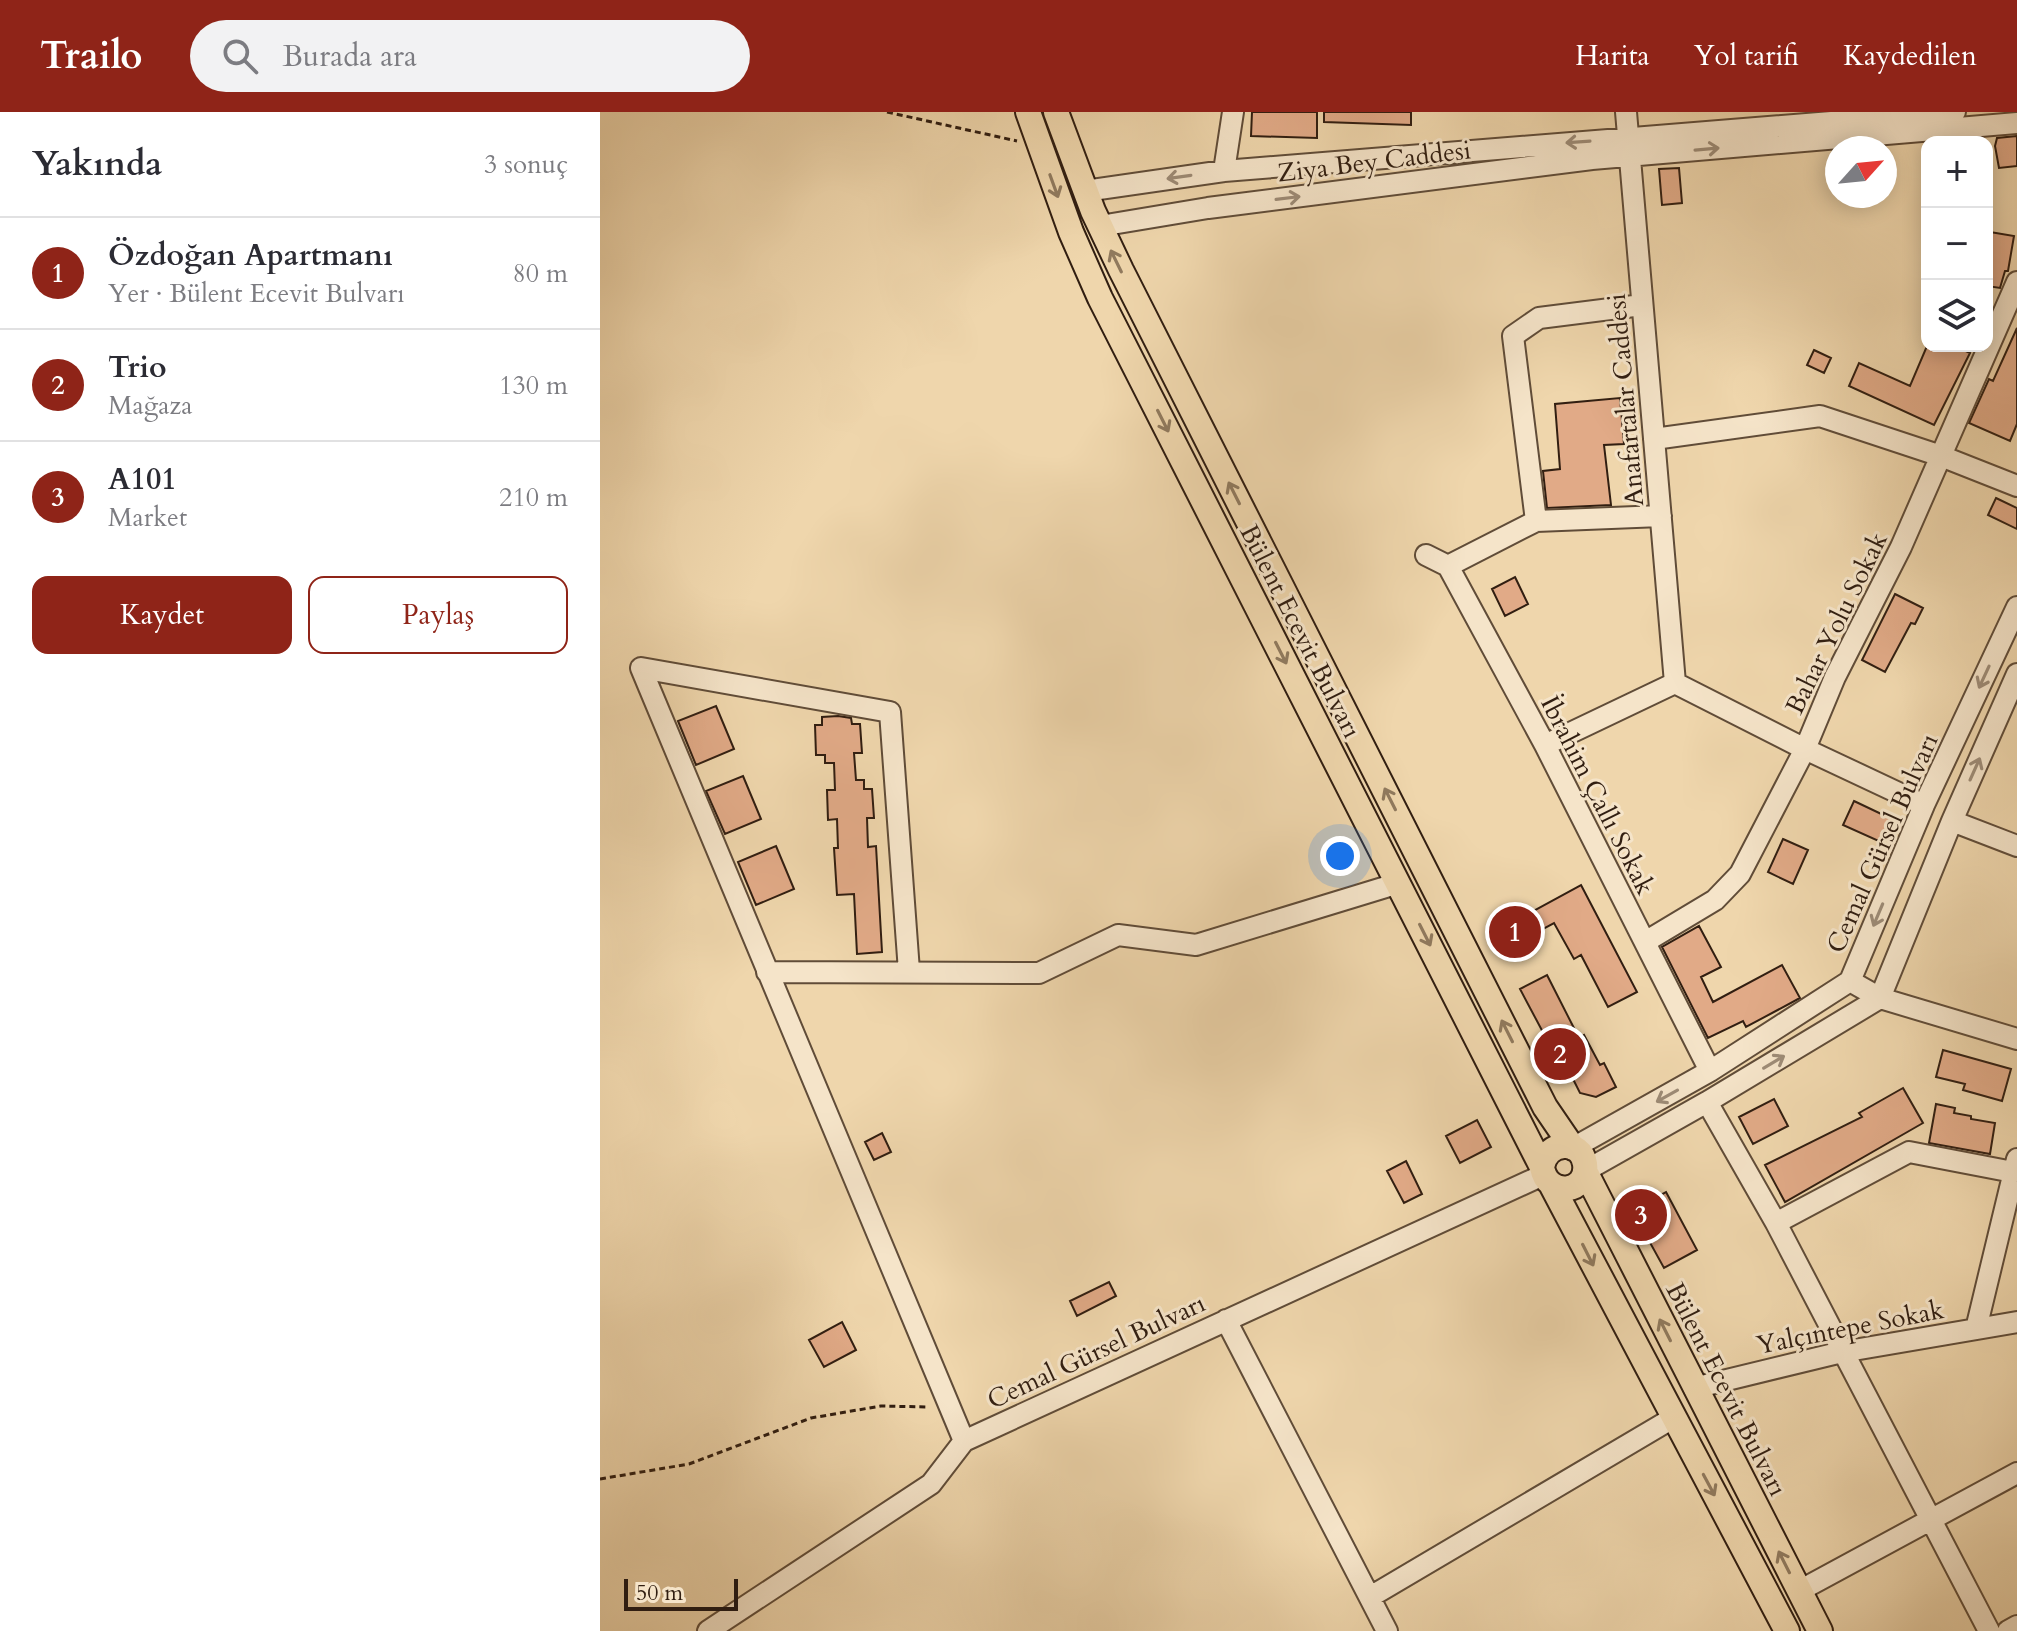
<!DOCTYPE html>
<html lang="tr">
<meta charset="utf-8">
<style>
:root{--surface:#fff;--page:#f2f2f3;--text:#2b2b33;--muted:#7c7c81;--line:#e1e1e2;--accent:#8f2418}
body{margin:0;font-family:Cardo,serif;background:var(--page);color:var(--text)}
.controls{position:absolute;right:24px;top:24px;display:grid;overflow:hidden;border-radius:16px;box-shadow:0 4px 20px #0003}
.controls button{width:72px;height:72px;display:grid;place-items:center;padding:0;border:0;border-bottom:2px solid var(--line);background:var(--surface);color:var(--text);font:40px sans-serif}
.compass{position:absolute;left:1225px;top:24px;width:72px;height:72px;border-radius:50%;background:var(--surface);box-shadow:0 4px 20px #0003;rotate:63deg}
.scale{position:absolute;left:24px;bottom:20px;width:114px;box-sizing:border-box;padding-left:8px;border:4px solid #311e11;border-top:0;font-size:22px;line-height:28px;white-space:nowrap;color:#311e11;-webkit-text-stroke:6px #f5e4c9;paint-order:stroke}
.you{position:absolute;left:740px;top:744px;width:28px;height:28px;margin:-20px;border:6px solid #fff;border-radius:50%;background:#1a73e8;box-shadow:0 0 0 12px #1a73e833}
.badge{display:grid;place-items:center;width:52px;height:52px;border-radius:50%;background:var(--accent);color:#fff;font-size:26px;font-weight:700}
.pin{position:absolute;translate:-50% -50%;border:4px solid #fff;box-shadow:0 2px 8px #0006}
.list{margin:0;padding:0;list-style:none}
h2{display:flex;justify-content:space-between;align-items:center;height:104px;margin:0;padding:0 32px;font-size:34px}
h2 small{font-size:26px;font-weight:400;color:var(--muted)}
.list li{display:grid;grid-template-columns:52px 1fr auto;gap:24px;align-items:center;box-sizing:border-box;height:112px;padding:0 32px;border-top:2px solid var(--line)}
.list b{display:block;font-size:30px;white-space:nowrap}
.list p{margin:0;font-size:26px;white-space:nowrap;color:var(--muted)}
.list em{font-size:26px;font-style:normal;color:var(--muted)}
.actions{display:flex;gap:16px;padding:24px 32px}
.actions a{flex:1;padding:18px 0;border:2px solid var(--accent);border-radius:16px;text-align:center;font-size:28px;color:var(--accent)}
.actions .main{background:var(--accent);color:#fff}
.icon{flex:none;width:44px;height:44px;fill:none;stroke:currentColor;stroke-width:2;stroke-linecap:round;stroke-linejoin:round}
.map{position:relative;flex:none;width:1417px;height:1519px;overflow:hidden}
header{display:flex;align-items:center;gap:48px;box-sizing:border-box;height:112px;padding:0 40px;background:var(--accent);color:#fff}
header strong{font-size:38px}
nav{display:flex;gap:44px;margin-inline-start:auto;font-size:28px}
.search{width:560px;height:72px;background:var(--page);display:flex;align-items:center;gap:20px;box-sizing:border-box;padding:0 28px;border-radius:44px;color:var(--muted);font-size:30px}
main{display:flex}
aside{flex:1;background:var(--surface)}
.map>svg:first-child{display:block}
.building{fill:#e1aa87;stroke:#311e11;stroke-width:2}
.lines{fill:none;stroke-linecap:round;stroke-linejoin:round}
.minor-casing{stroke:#604c38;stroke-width:24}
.major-casing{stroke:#311e11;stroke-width:28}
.path{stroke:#311e11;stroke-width:3;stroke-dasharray:6 4;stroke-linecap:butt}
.minor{stroke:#f5e4c9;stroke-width:20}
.major{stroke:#efd6ac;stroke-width:24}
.oneway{stroke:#9d8b76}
.oneway2{stroke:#907a5e}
.labels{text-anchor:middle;stroke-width:6;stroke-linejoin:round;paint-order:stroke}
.street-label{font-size:26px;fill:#311e11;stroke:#f5e4c9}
</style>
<header>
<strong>Trailo</strong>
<div class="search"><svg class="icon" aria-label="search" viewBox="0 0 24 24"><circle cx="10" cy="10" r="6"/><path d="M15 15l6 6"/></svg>Burada ara</div>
<nav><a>Harita</a><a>Yol tarifi</a><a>Kaydedilen</a></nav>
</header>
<main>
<aside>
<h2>Yakında<small>3 sonuç</small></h2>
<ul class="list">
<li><span class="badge">1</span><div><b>Özdoğan Apartmanı</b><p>Yer · Bülent Ecevit Bulvarı</p></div><em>80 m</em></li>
<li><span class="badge">2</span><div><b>Trio</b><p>Mağaza</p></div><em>130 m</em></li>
<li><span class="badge">3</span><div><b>A101</b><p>Market</p></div><em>210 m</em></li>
</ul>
<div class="actions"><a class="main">Kaydet</a><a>Paylaş</a></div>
</aside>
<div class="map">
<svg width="1417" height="1519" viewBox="0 0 1417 1519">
<rect width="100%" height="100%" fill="#efd6ac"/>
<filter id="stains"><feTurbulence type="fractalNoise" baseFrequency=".0025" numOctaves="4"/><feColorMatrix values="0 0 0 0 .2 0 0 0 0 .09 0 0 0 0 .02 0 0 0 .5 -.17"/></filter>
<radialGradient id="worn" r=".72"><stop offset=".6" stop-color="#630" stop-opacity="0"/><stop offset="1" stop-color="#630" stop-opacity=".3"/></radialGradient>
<!-- building -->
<path class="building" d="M652,0h65v26l-66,-2z
M724,0h87v13l-87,-3z
M1417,24v30l-18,2 -4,-22 2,-8z
M1079,56l3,35 -20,2 -3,-36z
M1390,120l24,4 -6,35h-3l-5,17 -13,-2v-32z
M1417,216v96l-7,17 -41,-18 20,-44 4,2z
M1327,234h28l15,7 -36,72 -85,-39 10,-23 51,23z
M1214,238l17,8 -7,15 -17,-8z
M1020,286l4,46 -20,1 7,60 -64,3 -4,-37 17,-2 -5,-65z
M1396,386l21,10v21l-29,-14z
M915,465l13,27 -23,12 -13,-27z
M1295,482l28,14 -8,16 -4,-1 -26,49 -23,-12z
M116,594l18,43 -38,16 -18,-44z
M238,604l13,2 1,6h8l2,29h-8l2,27h8v9h8l2,29h-7l1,29 8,-1 6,106 -25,2 -3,-60 -17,1 -3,-47h4l-1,-29 -9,1 -1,-30h8l-1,-27h-9v-8h-9l-1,-30h7v-8z
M143,664l18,43 -36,15 -19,-43z
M1254,689l40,19 -11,23 -40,-18z
M1183,727l25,11 -15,34 -25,-12z
M176,734l18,43 -38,16 -18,-43z
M981,773l56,107 -29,15 -27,-52 -7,4 -20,-36 -50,27 -9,-18z
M1099,814l22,41 -20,10 12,25 69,-37 18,33 -54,29 -3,-6 -35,17 -46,-91z
M947,863l32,63 5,-3 16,30 4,-2 12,24 -20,10 -16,-4 -13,-26 -4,3 -43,-81z
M1343,938l68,19 -9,32 -39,-11 2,-6 -29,-7z
M1303,976l20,35 -138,79 -20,-37 97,-48 -3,-4z
M1174,987l14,27 -35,18 -14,-27z
M1336,992l19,4 -1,5 17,3v3l24,4 -5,31 -61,-11z
M877,1008l14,27 -31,16 -14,-27z
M282,1021l9,19 -17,8 -9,-18z
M806,1049l16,33 -18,9 -17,-32z
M1066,1080l31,58 -33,18 -32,-58z
M509,1170l7,14 -39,20 -7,-15z
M242,1210l14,28 -32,17 -15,-27z"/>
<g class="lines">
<defs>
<path id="minor" d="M1026,0l49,571
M624,59l9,-59
M485,79l139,-20 731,-59
M500,114l108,-18 384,-49 425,-36
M1054,327l166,-23 121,40 76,30
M936,409l-23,-185 26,-18 103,-13
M826,443l22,11 97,179 165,326
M848,454l88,-45 125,-5
M945,633l130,-62 130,66 119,56
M1352,709l65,25
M1045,830l70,-42 25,-26 65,-125 30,-72 66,-130 116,-265
M309,859l-19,-259 -249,-44 323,773
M167,860l272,1 79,-38 78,10 203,-62
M1250,869l30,17 137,41
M1107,990l69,121 213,408
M973,1036l137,-77 140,-90 74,-176 93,-198
M985,1059l122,-69 173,-104 72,-177 65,-147
M1176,1111l133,-71 104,20
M626,1208l161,311
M1376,1217l41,-170
M1094,1276l148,-36 175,-30
M1199,1479l218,-118
M770,1485l303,-179
M108,1519l223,-147 33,-43 579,-266
M1408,1519l9,-5"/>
<path id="major" d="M428,0l43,120 29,66 442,869c5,32 47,26 43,-3 -4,-26 -39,-23 -43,3
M456,0l37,99 28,59 424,837 28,41
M985,1059l235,460
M952,1074l235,445"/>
</defs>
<!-- minor casing -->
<use href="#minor" class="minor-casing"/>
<!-- major casing -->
<use href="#major" class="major-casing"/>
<!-- path -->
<path class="path" d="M287,0l130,29
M0,1367l89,-15 122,-46 70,-12 48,1"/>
<!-- minor -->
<use href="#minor" class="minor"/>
<!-- major -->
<use href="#major" class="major"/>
</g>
<!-- one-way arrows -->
<defs><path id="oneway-shaft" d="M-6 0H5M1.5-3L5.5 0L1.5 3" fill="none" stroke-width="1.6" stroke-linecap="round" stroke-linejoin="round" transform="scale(2)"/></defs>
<g class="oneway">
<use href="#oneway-shaft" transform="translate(978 30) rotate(176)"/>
<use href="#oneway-shaft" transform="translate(1107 37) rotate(-5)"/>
<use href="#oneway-shaft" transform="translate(579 65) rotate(172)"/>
<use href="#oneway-shaft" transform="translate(688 86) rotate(-7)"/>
<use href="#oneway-shaft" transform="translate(1384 565) rotate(115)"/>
<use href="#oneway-shaft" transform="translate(1375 657) rotate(-66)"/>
<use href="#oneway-shaft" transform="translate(1278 803) rotate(113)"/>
<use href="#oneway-shaft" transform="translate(1174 950) rotate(-31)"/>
<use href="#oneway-shaft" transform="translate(1067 984) rotate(151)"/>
</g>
<g class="oneway2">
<use href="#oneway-shaft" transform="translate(454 74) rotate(70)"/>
<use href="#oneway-shaft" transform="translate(516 149) rotate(-116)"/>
<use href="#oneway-shaft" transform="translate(563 309) rotate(63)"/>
<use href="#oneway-shaft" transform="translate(634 381) rotate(-117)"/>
<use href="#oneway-shaft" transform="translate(681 541) rotate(63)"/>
<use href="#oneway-shaft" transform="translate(790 687) rotate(-117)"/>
<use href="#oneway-shaft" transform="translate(825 823) rotate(63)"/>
<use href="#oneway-shaft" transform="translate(907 919) rotate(-117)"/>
<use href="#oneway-shaft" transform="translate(988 1143) rotate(63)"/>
<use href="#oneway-shaft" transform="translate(1065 1218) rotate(-117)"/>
<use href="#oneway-shaft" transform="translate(1109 1373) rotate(62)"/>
<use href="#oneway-shaft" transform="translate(1184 1450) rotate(-117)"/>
</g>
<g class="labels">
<!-- street labels -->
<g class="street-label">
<text transform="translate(774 49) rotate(-7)" y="9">Ziya Bey Caddesi</text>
<text transform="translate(1025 288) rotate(-95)" y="9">Anafartalar Caddesi</text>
<text transform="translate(1236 511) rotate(-64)" y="9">Bahar Yolu Sokak</text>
<text transform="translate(701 519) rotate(63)" y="9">Bülent Ecevit Bulvarı</text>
<text transform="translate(998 683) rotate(63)" y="9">İbrahim Çallı Sokak</text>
<text transform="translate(1282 731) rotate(-66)" y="9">Cemal Gürsel Bulvarı</text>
<text transform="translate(1250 1215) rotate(-11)" y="9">Yalçıntepe Sokak</text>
<text transform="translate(496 1239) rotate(-25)" y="9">Cemal Gürsel Bulvarı</text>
<text transform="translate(1127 1277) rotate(63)" y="9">Bülent Ecevit Bulvarı</text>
</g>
</g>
<rect width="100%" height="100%" filter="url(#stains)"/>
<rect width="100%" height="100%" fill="url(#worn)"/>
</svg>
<div class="controls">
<button>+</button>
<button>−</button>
<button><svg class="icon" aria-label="layers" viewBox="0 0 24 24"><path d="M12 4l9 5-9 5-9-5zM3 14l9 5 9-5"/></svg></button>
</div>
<svg class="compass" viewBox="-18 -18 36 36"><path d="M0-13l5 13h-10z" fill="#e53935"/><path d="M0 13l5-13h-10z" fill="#7c7c81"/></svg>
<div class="scale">50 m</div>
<div class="you"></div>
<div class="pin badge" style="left:915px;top:820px">1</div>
<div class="pin badge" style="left:960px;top:942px">2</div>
<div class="pin badge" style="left:1041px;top:1103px">3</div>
</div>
</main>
